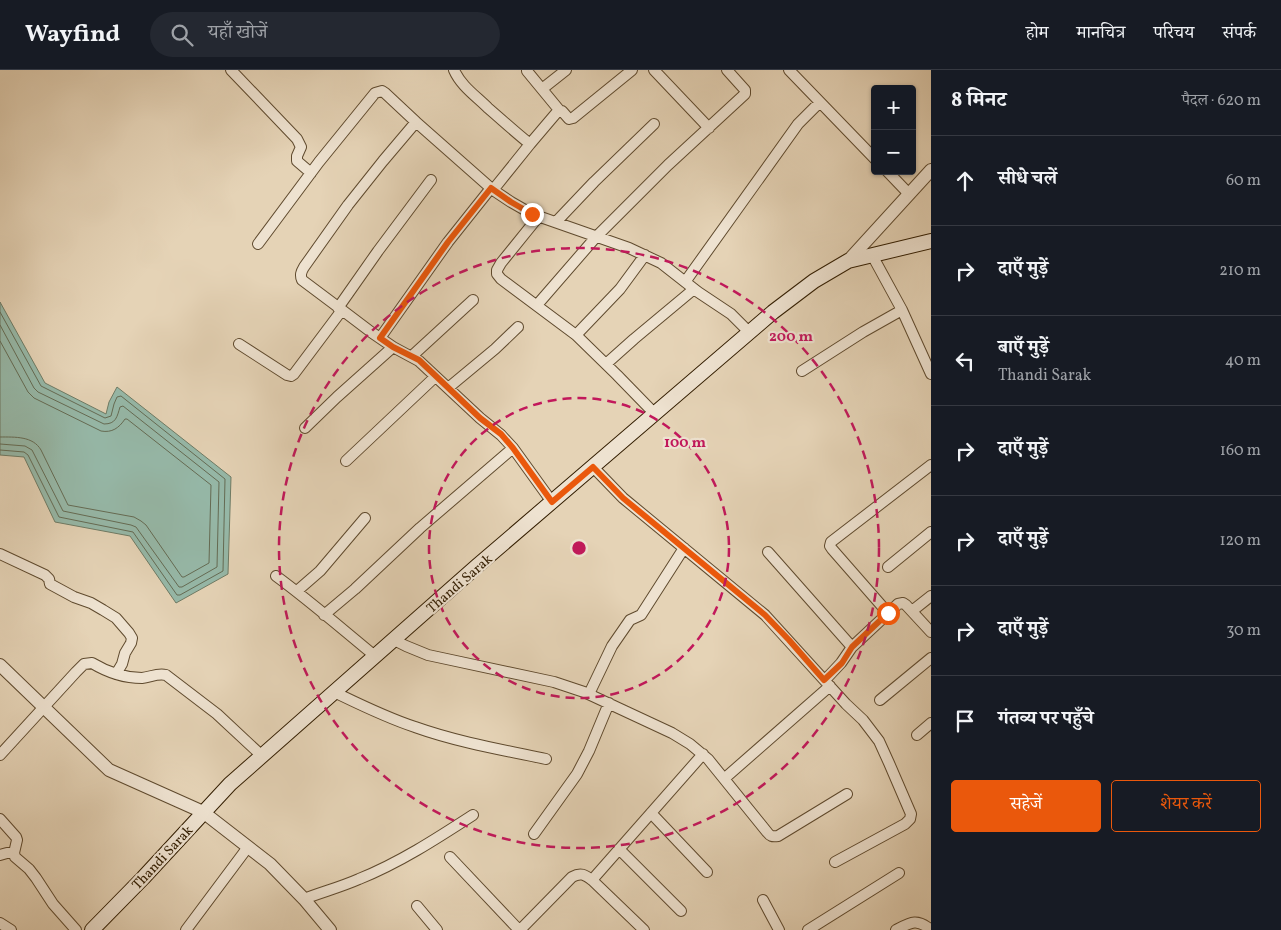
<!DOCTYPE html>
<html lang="hi">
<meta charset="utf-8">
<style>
:root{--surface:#171b24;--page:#242831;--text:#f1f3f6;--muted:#9ea1a6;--line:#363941;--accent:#ea580c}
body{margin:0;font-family:Vollkorn,"Noto Serif Devanagari",serif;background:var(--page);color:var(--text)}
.controls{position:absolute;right:15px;top:15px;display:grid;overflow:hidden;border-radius:5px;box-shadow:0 1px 4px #0004}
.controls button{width:45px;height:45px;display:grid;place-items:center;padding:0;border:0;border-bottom:1px solid var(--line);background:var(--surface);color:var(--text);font:25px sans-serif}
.stop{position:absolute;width:15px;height:15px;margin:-11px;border:4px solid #ea580c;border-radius:50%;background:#fff}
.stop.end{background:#ea580c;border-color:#fff;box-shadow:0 1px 5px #0008}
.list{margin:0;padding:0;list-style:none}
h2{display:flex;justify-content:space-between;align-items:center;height:65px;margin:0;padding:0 20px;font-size:21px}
h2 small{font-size:16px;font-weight:400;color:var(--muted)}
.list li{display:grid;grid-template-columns:32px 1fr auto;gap:15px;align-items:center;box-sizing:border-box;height:90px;padding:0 20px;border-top:1px solid var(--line)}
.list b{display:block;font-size:19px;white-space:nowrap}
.list p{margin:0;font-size:16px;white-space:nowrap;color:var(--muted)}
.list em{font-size:16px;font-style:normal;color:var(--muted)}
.actions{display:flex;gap:10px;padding:15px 20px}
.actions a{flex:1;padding:11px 0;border:1px solid var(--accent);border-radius:5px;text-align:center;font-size:18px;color:var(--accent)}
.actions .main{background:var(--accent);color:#fff}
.icon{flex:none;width:28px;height:28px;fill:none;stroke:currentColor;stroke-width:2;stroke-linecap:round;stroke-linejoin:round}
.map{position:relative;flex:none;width:931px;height:860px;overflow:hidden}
header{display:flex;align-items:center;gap:30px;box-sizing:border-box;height:70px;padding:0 25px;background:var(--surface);border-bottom:1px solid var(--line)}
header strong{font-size:24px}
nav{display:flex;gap:28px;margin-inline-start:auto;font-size:18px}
.search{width:350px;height:45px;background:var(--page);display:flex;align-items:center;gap:12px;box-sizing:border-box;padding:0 18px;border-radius:28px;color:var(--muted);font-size:19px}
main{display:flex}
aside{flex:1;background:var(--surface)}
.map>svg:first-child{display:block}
.water{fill:#96b9a9;stroke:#6e7b65}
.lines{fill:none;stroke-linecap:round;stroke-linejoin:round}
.shore{stroke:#646b54;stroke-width:1}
.minor-casing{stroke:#5f4a2e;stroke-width:12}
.tertiary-casing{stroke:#5f4a2e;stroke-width:14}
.secondary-casing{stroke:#321d00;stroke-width:16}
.minor{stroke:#eee2d0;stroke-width:10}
.tertiary{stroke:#eee2d0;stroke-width:12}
.secondary{stroke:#eee2d0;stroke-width:14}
.route{stroke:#ea580c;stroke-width:6}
.ring{fill:none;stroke:#c2185b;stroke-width:2.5;stroke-dasharray:9 6}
.labels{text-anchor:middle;stroke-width:4.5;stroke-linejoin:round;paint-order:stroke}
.street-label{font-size:14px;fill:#321d00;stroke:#eee2d0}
.centre{fill:#c2185b;stroke:#eee2d0;stroke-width:2.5}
.ring-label{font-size:15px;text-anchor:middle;font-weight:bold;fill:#c2185b;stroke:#eee2d0;stroke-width:4.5;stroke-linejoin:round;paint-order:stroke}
</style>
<header>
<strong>Wayfind</strong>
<div class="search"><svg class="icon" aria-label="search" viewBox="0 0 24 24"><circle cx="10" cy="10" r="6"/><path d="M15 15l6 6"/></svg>यहाँ खोजें</div>
<nav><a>होम</a><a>मानचित्र</a><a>परिचय</a><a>संपर्क</a></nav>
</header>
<main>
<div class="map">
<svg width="931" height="860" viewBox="0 0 931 860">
<rect width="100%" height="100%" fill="#e5d3b6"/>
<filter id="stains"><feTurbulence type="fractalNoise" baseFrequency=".004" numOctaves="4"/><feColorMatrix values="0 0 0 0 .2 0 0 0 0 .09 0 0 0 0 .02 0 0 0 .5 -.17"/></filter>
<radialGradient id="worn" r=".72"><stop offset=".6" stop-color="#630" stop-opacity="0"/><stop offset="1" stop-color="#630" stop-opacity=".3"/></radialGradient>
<!-- water -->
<path class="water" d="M0,232l45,81 61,31 3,-12 8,-15 114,90 -3,97 -52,29 -46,-67 -75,-14 -31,-65 -24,-2z"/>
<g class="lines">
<!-- shore -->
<path class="shore" d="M0,242l41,74 64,32 6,-2 3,-12 3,-7 4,-1 104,83 -2,92 -43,24h-3l-44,-63 -74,-15 -31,-62 -4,-3 -24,-2
M0,255l34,63 4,4 66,32c12,0 13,-7 16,-17l3,-1 96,76 -2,85 -35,20h-3l-43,-60 -5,-2 -68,-14 -31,-61 -7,-4 -25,-2
M0,271l28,51 6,6 67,33c11,2 18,-3 24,-12h2l84,66 -2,78 -25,14h-2l-36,-52 -5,-4 -7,-4 -66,-12 -27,-55c-8,-14 -26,-13 -41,-13"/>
<defs>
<path id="minor" d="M231,0l66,69 4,8 -4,9v5l14,12
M454,0c7,16 22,26 34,38 14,12 27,24 42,36l-37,46
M654,0l55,58
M789,0l86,89
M527,1l33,40
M542,19l24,-19
M530,74l28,-33h4l7,8 4,-1 59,-48
M887,101l22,23
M539,146l-38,47 -4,7v4l4,5 75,56 41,40 38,39
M556,152l38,-40 60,-58
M258,174l61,-82 56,-69 7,-2 3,2 31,29
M872,185l30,55 29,64
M685,212l113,-158 22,-22
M537,235l59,-68 72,-72 77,-71v-4l-18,-20
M338,238l40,-57 53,-71
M342,240l-40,-30c-2,-5 -1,-8 2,-13l44,-62 35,-44 33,-39 77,68 18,12 21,12 97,34 32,15 37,29 33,22 18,18
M576,265l44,-46 25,-34
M380,268l68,-96 43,-54
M239,274l48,31 4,1 3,-2 48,-64 29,22 22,15 26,14 61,57 21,17 12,13 39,54
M412,286l61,-56
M606,294l28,-25 60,-50
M802,301l61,-39 39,-22
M448,318l47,-39 23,-22
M305,358l32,-31 56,-50
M346,391l89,-84
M593,397l30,31 142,117 81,89 17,16 16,21 10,22 22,51 -1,5 -5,5 -70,38
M768,482l84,95
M0,484l45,21 4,4 1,5 24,13 17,6 12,7 13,8 13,15 3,5 -1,5 -6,10 -3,11 -6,10
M888,497l43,-35
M276,506c34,25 66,53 99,80
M297,521l23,-20 45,-53
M912,541l19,-15
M888,543l-56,-64 -2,-3 1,-4 100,-77
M324,545l31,-26 65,-61 93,-80
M394,570l12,6 22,9 126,27 30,10 88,41 18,11 18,15 59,73c3,4 5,5 11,4l69,-42
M825,610l16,-17 11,-16 46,-43 5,-1 3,2 25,27
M334,622c27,13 53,26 81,35 42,15 88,23 131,32
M589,624l23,-48 18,-26 11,-5 43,-67
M880,630l51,-42
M917,665l14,-12
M0,685l76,-83 8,-8 8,-1c15,9 32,15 50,15 9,-1 15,-5 24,-3l51,39 45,42
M725,708l105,-92
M651,743l56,59
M0,749l16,18 1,3 -3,13 1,4 14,12 7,9 17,26 23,26
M534,764l43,-60 12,-23 20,-48
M619,779l62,62
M0,785l7,-2h7
M450,787l69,73
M592,810l111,-126
M304,829c18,-7 37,-12 55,-20 40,-16 77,-40 114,-64
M763,830l16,30
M417,836l20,24
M0,853l11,7
M186,860l62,-83
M520,860l52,-53c9,-5 13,-2 20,3l52,50
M808,860l91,-57
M896,860c15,-8 21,-12 35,0"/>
<path id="tertiary" d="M848,191l83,-91
M0,595l109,105 94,42 67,52 34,35 26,31"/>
<path id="secondary" d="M92,860l51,-52 87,-94 247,-218 296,-254 41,-31 34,-20 83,-20"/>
</defs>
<!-- minor casing -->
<use href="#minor" class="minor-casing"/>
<!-- tertiary casing -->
<use href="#tertiary" class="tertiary-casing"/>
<!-- secondary casing -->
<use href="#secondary" class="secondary-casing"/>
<!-- minor -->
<use href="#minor" class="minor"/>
<!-- tertiary -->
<use href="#tertiary" class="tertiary"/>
<!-- secondary -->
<use href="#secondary" class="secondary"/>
</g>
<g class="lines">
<!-- route -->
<path class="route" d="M532,144l-21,-12 -20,-14 -43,54 -68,96 13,9 26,13 61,58 21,16 12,14 39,54 41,-35 30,31 142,117 24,25 35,40 18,-17 10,-16 36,-34"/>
</g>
<!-- distance rings -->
<g class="ring">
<circle cx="579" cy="478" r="150"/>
<circle cx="579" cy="478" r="300"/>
</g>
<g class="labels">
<!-- street labels -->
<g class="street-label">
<text transform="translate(459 513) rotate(-41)" y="5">Thandi Sarak</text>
<text transform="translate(162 787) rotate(-47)" y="5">Thandi Sarak</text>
</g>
</g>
<circle cx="579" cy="478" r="8" class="centre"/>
<g class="ring-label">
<text x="791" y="271">200 m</text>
<text x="685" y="377">100 m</text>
</g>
<rect width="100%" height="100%" filter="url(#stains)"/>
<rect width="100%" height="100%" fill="url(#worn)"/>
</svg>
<div class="controls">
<button>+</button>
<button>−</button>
</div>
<div class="stop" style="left:888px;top:543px"></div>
<div class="stop end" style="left:532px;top:144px"></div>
</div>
<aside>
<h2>8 मिनट<small>पैदल · 620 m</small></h2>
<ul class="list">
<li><svg class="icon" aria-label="ahead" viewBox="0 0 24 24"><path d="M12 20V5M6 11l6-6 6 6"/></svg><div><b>सीधे चलें</b></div><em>60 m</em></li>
<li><svg class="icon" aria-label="right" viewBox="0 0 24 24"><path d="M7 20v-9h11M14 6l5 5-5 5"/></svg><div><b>दाएँ मुड़ें</b></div><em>210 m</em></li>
<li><svg class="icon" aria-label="left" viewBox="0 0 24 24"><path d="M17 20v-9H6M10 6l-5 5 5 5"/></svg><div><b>बाएँ मुड़ें</b><p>Thandi Sarak</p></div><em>40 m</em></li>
<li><svg class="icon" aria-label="right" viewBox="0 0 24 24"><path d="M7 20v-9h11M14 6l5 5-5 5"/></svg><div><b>दाएँ मुड़ें</b></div><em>160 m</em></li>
<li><svg class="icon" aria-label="right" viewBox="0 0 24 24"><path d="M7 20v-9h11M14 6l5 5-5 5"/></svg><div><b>दाएँ मुड़ें</b></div><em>120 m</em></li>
<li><svg class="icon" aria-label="right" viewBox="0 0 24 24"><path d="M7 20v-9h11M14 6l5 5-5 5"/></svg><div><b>दाएँ मुड़ें</b></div><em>30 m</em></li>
<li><svg class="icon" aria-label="arrive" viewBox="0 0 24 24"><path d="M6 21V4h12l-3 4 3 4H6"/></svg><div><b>गंतव्य पर पहुँचे</b></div></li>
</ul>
<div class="actions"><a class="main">सहेजें</a><a>शेयर करें</a></div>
</aside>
</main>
